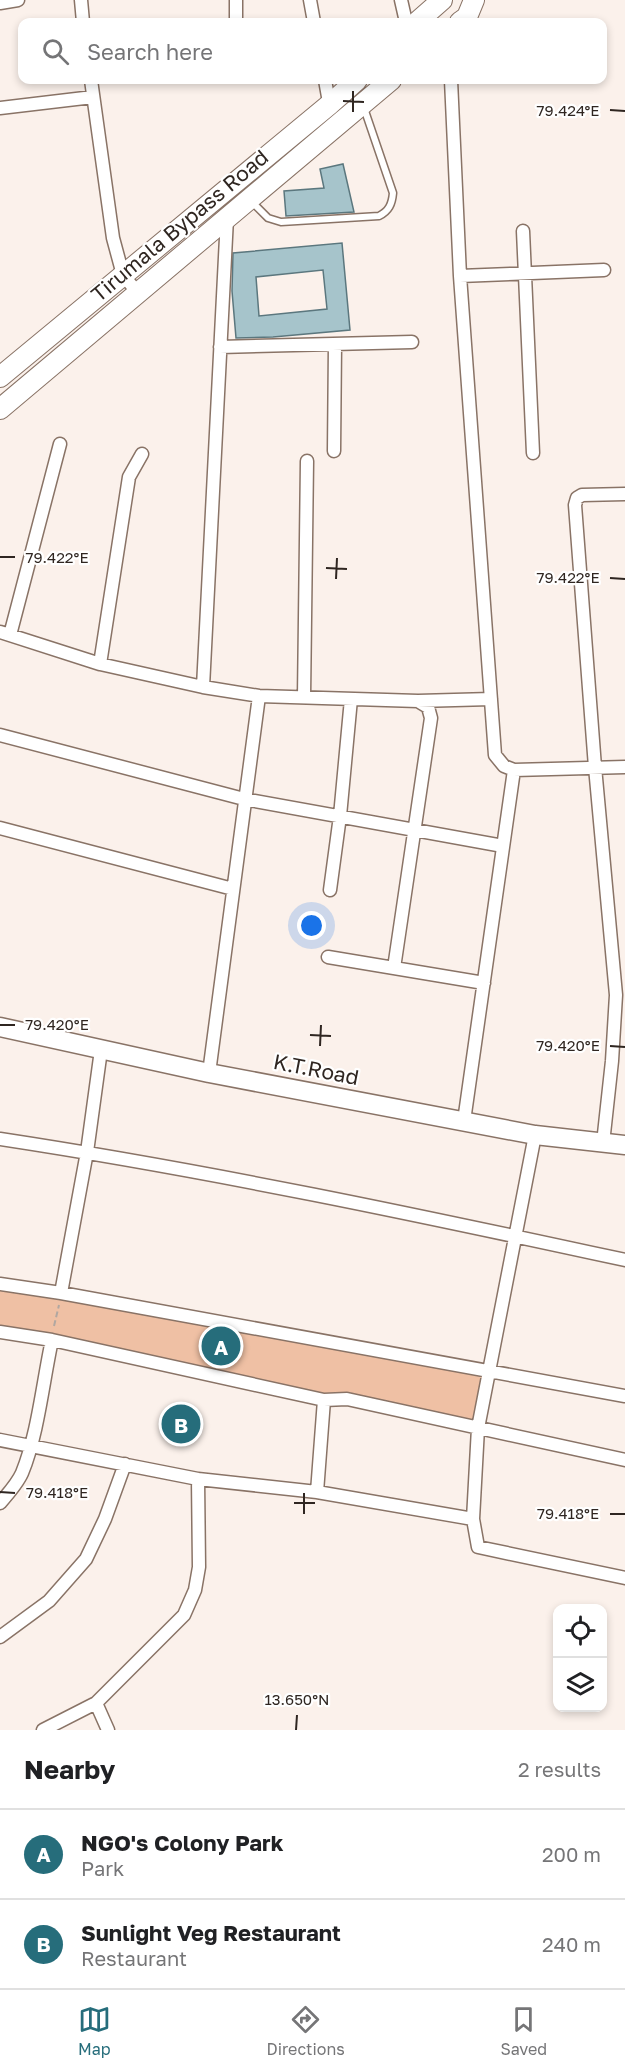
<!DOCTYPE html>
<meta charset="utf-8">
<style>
:root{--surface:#fff;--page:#f6f6f6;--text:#202124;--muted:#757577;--line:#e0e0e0;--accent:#266d7b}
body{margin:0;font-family:"Golos Text",sans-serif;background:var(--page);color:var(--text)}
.controls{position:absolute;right:18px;bottom:18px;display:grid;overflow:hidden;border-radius:12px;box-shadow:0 3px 9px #0003}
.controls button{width:54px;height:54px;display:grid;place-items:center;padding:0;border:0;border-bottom:2px solid var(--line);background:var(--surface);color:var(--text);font:30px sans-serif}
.you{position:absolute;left:312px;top:926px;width:21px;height:21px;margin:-15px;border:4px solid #fff;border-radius:50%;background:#1a73e8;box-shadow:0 0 0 9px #1a73e833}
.badge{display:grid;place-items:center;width:39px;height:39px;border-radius:50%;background:var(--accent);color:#fff;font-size:20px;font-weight:700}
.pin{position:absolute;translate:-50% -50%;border:3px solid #fff;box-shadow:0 2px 6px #0006}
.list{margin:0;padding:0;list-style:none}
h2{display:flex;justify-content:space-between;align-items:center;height:78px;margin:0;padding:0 24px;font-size:26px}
h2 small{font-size:20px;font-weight:400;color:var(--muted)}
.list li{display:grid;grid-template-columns:39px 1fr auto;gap:18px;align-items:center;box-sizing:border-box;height:90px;padding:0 24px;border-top:2px solid var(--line)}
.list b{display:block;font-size:22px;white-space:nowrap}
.list p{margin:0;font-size:20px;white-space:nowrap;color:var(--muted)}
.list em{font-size:20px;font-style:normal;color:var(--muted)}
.icon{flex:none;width:33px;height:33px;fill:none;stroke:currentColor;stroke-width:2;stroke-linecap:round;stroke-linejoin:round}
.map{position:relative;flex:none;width:625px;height:1730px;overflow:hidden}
.search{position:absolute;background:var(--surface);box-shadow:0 3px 9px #0003;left:18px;right:18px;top:18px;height:66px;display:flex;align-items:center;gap:15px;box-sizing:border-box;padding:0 21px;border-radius:12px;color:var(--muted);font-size:22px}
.sheet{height:258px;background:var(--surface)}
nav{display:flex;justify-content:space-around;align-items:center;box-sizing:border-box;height:84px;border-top:2px solid var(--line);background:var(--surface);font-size:16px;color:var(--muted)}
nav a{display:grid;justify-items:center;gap:3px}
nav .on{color:var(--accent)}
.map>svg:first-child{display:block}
.green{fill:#efc0a4}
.building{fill:#a6c4cb;stroke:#5b777e;stroke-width:1.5;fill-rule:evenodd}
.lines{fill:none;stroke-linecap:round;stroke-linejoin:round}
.lane-casing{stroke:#897366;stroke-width:9}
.street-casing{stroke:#897366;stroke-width:15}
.secondary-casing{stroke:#897366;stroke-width:21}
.primary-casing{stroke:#897366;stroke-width:22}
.path{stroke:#b1a7a1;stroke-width:2;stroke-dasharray:6 3;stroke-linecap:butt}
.lane{stroke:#fff;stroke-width:6}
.street{stroke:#fff;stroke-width:12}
.secondary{stroke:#fff;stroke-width:18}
.primary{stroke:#fff;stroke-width:20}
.ticks{fill:none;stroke:#2f2621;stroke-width:2}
.labels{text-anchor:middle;stroke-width:4.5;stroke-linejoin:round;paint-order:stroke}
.street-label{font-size:21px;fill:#2f2621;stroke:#fff}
.ticks-label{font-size:15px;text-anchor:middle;fill:#2f2621;stroke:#fff;stroke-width:4.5;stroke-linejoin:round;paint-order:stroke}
</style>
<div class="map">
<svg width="625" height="1730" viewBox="0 0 625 1730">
<rect width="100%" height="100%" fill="#fbf1eb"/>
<!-- green -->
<path class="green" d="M0,1284l489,88 -12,59 -477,-102z"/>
<!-- building -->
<path class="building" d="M343,164l11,48 -68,4 -2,-25 40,-3 -4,-19z
M342,243l8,87 -77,7 -37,1 -4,-47 1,-38zM323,270l4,39 -68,7 -3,-39z"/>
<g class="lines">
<defs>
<path id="lane" d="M251,201l17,17 13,4 98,-6c10,-5 13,-12 14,-23l-29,-85"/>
<path id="street" d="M81,0l2,22
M236,0v22
M310,0l4,22
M401,0l5,22
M0,3l18,-3
M91,80l22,158 10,37 15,18
M325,80l5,28
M451,80l9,196 35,479 9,11 10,4 111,-3
M0,108l93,-11
M227,218l-24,469 56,9 159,5 10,6 3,11 -37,250
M523,231l10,222
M460,276l144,-6
M220,347l192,-5
M334,451l1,-107
M0,632l100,32 103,23
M10,635l50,-191
M100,664l29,-187 13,-23
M304,697l3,-236
M418,701l73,-2
M0,735l244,64 259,47
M0,828l233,61
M330,890l10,-74 11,-117
M328,957l156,26
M209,1073l50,-377
M464,1121l50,-351
M0,1139c210,32 418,76 625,121
M603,1143l9,-82 4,-66 -21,-228 -20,-262 2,-7 5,-3 43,-1
M0,1284l61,9 564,103
M61,1293l26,-141 14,-102
M0,1332l52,8 272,60
M0,1440l198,39
M317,1492l7,-92 23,-1 278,61
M0,1503c8,-9 17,-19 22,-30 16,-39 21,-92 30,-133
M473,1519l5,-91 57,-293
M0,1637l49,-36 37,-42 19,-40 20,-55
M96,1703l12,27
M43,1730l53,-27 88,-88 11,-25 4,-23 -1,-88 119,13 156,27 5,28 147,31"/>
<path id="secondary" d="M0,1027l209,46 326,62 90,10"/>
<path id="primary" d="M417,22l25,-22
M460,22l7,-5 7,-17
M0,377l329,-272 28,-25
M0,409l391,-329"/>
</defs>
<!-- lane casing -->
<use href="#lane" class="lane-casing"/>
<!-- street casing -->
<use href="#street" class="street-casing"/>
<!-- secondary casing -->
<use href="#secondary" class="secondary-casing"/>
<!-- primary casing -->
<use href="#primary" class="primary-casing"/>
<!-- path -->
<path class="path" d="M54,1326l5,-21"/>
<!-- lane -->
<use href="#lane" class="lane"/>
<!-- street -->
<use href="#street" class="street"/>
<!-- secondary -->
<use href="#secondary" class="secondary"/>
<!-- primary -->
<use href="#primary" class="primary"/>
</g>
<!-- ticks -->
<path class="ticks" d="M343,101l21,1M610,110l15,1M353,112v-21M0,557h15M326,568l21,1M610,578l15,1M336,579l1,-21M0,1025h15M310,1035l21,1M320,1046l1,-21M610,1046l15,1M0,1492l15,1M294,1503h21M304,1514v-21M610,1514h15M296,1730l1,-15"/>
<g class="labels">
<!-- street labels -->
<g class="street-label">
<text transform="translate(180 226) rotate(-40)" y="7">Tirumala Bypass Road</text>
<text transform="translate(316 1070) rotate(11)" y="7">K.T.Road</text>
</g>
</g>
<g class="ticks-label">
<text x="568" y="116">79.424°E</text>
<text x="57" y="563">79.422°E</text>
<text x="568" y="583">79.422°E</text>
<text x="57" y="1030">79.420°E</text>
<text x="568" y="1051">79.420°E</text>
<text x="57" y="1498">79.418°E</text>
<text x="568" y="1519">79.418°E</text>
<text x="297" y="1705">13.650°N</text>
</g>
</svg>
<div class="controls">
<button><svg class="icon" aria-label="locate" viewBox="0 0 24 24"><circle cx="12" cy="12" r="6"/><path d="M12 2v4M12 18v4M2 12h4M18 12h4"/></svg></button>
<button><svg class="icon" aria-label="layers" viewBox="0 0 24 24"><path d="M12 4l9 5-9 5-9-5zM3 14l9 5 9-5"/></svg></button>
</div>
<div class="you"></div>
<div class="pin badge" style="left:221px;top:1346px">A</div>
<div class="pin badge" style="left:181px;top:1424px">B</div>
<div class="search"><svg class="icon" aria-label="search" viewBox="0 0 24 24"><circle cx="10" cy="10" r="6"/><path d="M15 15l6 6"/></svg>Search here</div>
</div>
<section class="sheet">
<h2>Nearby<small>2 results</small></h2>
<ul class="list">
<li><span class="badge">A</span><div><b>NGO's Colony Park</b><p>Park</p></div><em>200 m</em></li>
<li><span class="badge">B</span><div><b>Sunlight Veg Restaurant</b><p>Restaurant</p></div><em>240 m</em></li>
</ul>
</section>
<nav>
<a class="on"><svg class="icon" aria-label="map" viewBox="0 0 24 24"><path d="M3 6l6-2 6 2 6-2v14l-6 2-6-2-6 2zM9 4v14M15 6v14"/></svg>Map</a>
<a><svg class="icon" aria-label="directions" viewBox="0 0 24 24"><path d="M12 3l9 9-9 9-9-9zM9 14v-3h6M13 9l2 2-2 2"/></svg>Directions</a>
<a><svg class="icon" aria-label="saved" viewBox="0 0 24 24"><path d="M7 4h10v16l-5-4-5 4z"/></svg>Saved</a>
</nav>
